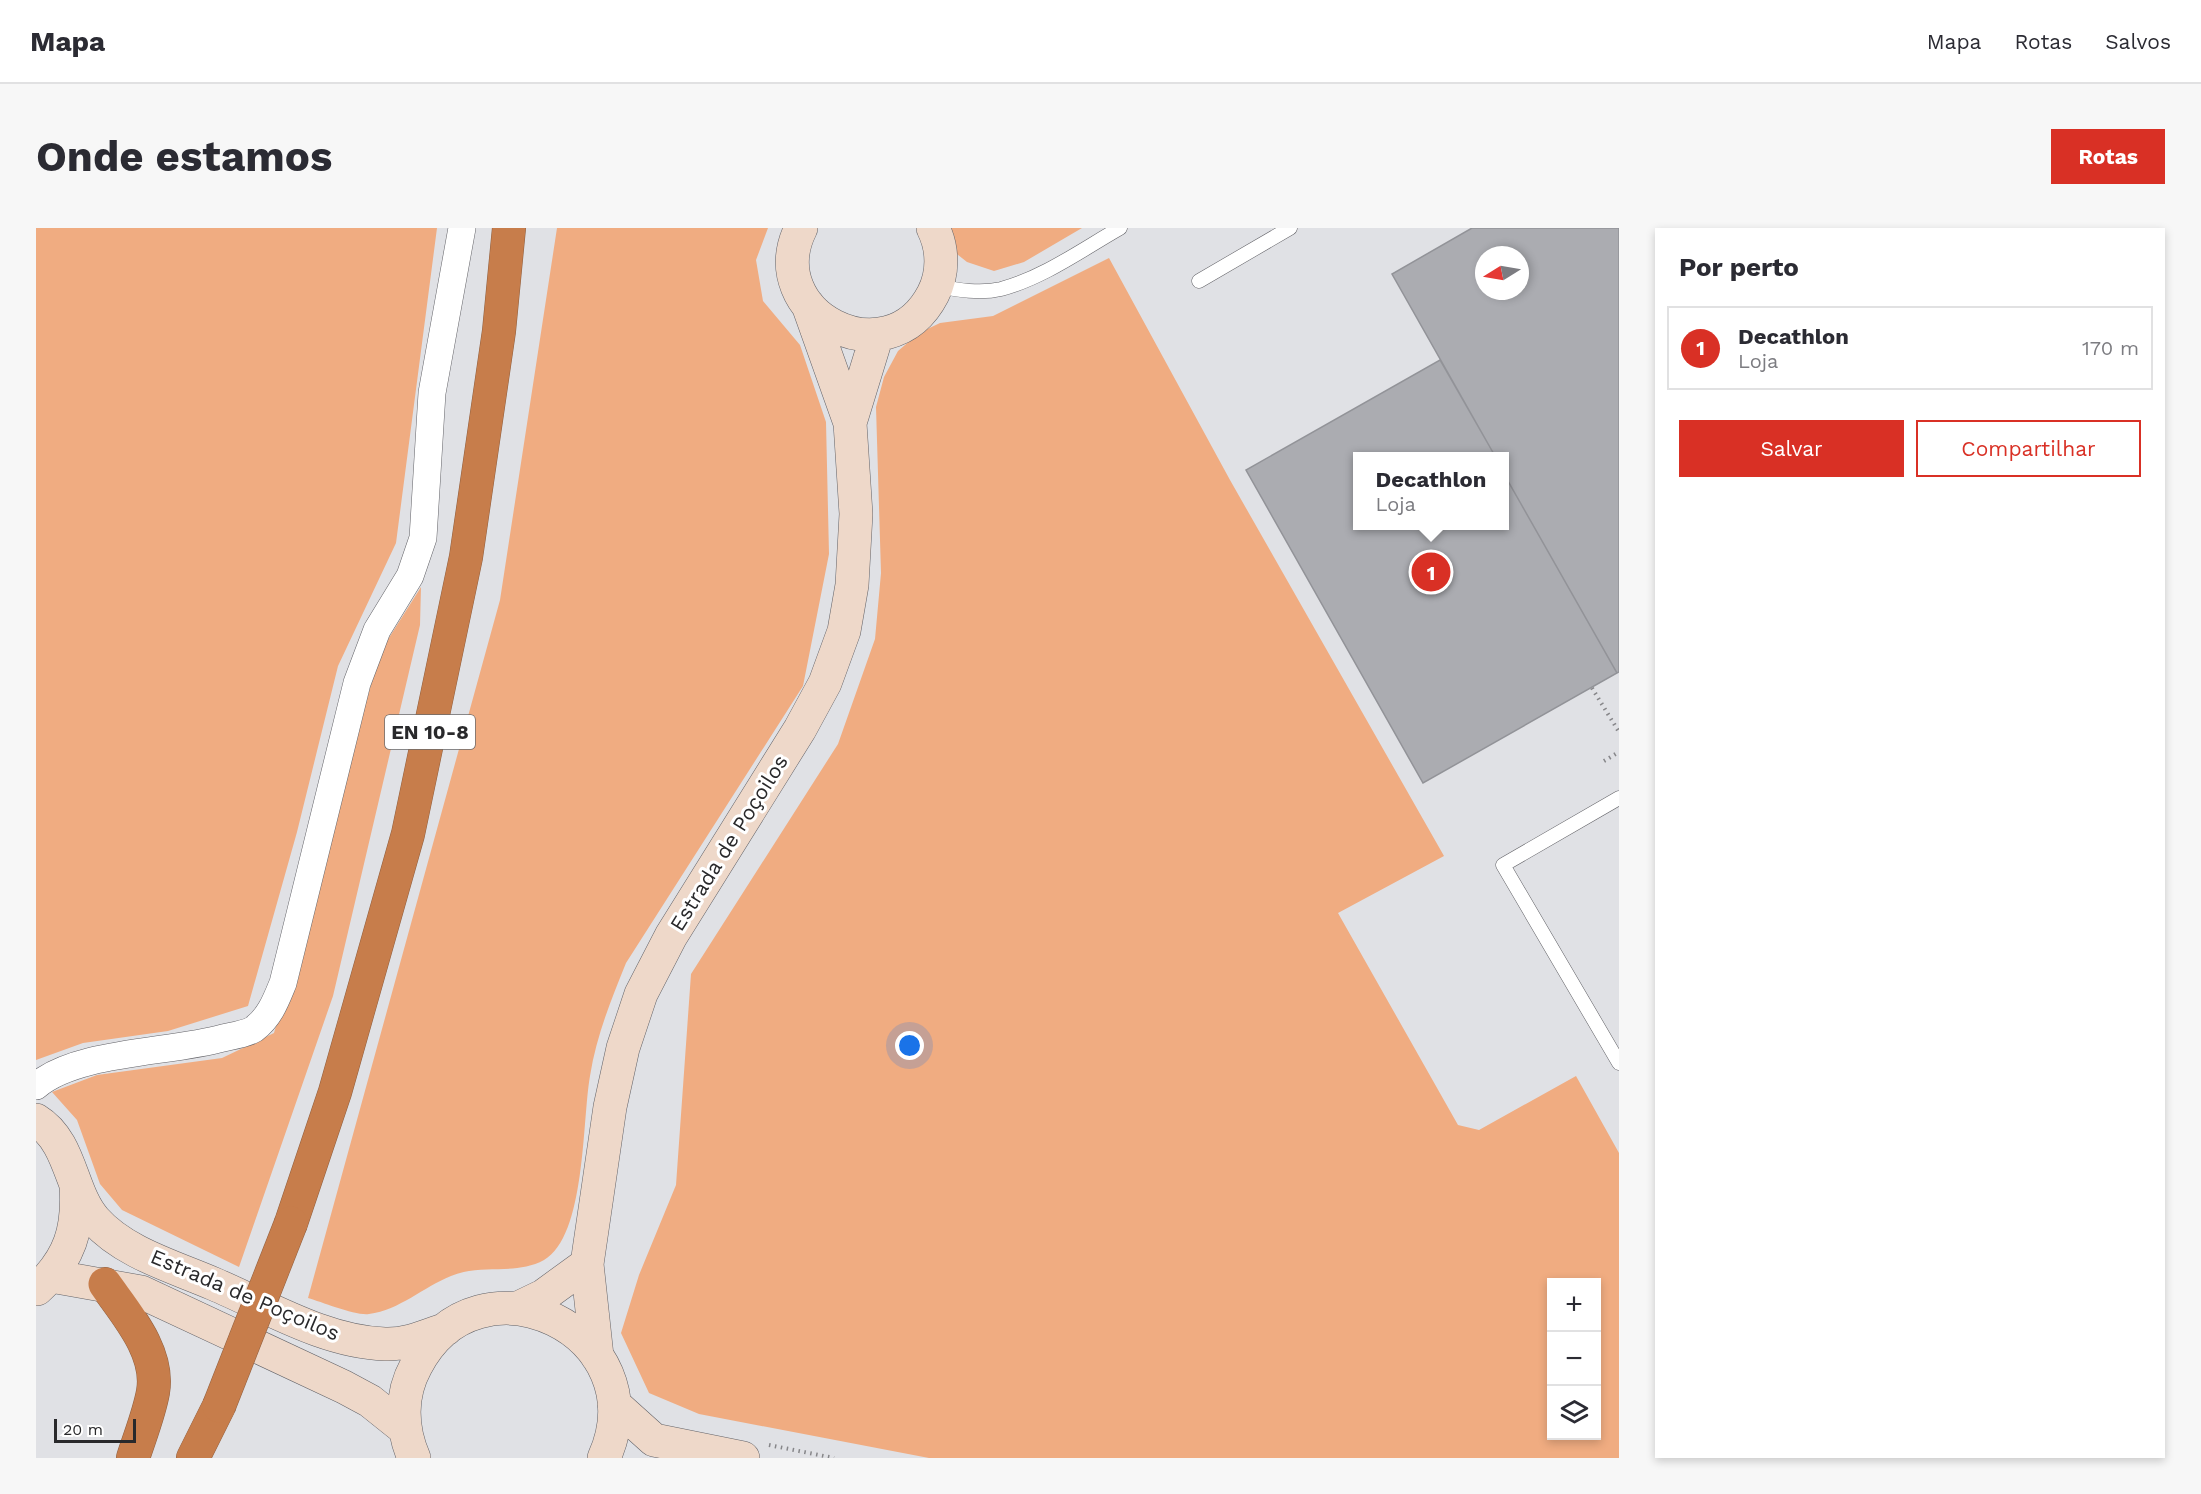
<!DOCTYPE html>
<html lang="pt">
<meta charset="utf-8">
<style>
:root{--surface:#fff;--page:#f7f7f7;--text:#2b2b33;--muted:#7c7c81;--line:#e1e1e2;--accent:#d93025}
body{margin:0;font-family:"Work Sans",sans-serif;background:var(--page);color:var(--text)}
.controls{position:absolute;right:18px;bottom:18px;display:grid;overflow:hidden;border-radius:0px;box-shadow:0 3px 9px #0003}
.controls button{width:54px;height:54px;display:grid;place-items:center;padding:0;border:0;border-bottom:2px solid var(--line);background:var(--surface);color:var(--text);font:30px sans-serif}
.compass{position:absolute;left:1439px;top:18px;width:54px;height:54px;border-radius:50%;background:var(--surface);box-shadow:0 3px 9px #0003;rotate:259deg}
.scale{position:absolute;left:18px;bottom:15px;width:82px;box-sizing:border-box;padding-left:6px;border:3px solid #29292b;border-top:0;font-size:16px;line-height:21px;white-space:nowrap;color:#29292b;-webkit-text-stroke:4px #fff;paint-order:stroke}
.you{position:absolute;left:874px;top:818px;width:21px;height:21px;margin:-15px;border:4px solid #fff;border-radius:50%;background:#1a73e8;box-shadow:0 0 0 9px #1a73e833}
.badge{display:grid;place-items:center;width:39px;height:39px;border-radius:50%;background:var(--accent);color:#fff;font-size:20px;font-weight:700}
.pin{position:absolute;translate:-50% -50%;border:3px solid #fff;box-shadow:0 2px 6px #0006}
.popup{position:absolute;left:1317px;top:224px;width:156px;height:78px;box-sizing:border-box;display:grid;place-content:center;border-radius:0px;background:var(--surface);filter:drop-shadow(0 2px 4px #0005);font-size:20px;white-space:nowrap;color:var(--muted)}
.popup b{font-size:22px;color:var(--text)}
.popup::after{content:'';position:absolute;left:50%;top:100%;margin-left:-12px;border:12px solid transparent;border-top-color:var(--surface)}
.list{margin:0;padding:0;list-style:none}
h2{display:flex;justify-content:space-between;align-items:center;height:78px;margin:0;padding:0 24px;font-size:26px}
h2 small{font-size:20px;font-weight:400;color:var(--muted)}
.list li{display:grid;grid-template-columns:39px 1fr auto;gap:18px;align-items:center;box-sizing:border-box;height:84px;margin:0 12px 12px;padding:0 12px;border:2px solid var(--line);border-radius:0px}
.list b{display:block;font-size:22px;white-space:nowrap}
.list p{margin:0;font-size:20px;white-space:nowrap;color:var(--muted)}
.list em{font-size:20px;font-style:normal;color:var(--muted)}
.actions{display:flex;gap:12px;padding:18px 24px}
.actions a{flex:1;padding:14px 0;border:2px solid var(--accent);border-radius:0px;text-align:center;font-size:21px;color:var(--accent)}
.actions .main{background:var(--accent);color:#fff}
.icon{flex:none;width:33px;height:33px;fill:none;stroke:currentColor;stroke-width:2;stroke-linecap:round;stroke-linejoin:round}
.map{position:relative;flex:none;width:1583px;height:1230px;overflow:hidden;border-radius:0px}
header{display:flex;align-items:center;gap:36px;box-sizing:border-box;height:84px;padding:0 30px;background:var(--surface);border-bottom:2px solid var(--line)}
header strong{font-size:28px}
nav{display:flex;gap:33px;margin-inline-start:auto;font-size:21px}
.intro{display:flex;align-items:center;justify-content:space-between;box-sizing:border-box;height:144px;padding:0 36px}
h1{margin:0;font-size:42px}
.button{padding:15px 27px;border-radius:0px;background:var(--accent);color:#fff;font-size:21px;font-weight:700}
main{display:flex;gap:36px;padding:0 36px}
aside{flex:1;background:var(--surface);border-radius:0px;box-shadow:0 3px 9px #0003}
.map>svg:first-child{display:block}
.green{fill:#f0ac81;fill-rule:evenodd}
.building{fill:#abacb1;stroke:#929398;stroke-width:1.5;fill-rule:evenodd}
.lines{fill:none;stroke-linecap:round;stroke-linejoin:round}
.lane-casing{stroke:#636368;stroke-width:15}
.street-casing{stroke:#636368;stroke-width:28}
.secondary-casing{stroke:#636368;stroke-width:34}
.highway-casing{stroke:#906040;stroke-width:34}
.path{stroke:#868689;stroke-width:4;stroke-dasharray:1.5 4.5;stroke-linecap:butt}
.lane{stroke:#fff;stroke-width:14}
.street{stroke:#fff;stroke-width:27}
.secondary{stroke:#eed8c9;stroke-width:33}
.highway{stroke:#c77d4b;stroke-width:33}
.highway-bridge-casing{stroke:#906040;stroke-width:34;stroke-linecap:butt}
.highway-bridge{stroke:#c77d4b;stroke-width:33}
.labels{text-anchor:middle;stroke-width:6;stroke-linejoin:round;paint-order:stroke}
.shield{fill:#fff;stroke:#69696b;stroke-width:1.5}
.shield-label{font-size:20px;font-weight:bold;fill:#29292b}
.street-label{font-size:21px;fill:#29292b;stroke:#fff}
</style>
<header>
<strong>Mapa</strong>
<nav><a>Mapa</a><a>Rotas</a><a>Salvos</a></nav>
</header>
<div class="intro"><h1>Onde estamos</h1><a class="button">Rotas</a></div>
<main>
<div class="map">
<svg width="1583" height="1230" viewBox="0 0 1583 1230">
<rect width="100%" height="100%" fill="#e0e1e5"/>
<!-- green -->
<path class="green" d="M0,0h401l-41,315 -58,123 -41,166 -49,174 -80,25 -85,12 -47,17z
M521,0h211l-12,32 7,41 37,44 26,77 3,132 -26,132 -177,277c-15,37 -30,74 -36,113 -8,45 -4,160 -46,184 -29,16 -63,3 -93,16 -28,11 -51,34 -82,38 -13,2 -47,-12 -61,-16l192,-698z
M906,0h140l-58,34 -30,9 -27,-9 -19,-15z
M1073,30l121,222 214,376 -106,57 120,212 21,5 97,-54 43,77v305h-690l-230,-44 -50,-21 -28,-60 18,-58 37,-90 15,-211 147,-230 37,-105 6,-66 -5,-166 8,-30 14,-26 21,-18 21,-10 53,-7zM1516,1054h44v154h-44z
M385,359l-1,38 -87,371 -94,271 -117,-57 -22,-26 -23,-64 -25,-28 45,-17 125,-17 52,-25 106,-381z"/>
<!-- building -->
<path class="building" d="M1436,0h147v444l-2,1 -113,-199v-18h-9l-103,-182zM1448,27h36v36h-36z
M1404,132l55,96h-137v70h146v-52l113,199 -194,110 -177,-313z"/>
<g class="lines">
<defs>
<path id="lane" d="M1163,53l91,-53
M901,58c21,4 43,8 64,3 42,-11 82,-40 119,-61
M1583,570l-116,67 116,198"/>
<path id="street" d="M0,858c41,-35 134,-33 187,-48 9,-2 23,-4 31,-9 16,-12 22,-29 29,-46l74,-300 20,-53 33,-54 13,-38 9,-145 30,-165"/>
<path id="secondary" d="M765,0c-43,86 87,153 132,66 11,-21 10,-46 0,-66
M814,195l27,-88
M0,892c36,22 34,72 59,100 29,33 80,47 119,64 54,23 111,58 171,60 21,1 41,-8 61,-15
M15,1048l90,16 203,95 26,14 35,28
M1,1061c33,-30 42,-60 39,-104
M482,1080l25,-12 44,-32
M561,1128l-10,-92 23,-157 13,-59 18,-54 30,-58 129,-207 25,-46 19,-52 8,-46 4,-71 -6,-91 -42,-118
M578,1176l40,36 89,18
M378,1230c-13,-30 -14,-63 2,-92 62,-121 244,-33 188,92"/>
<path id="highway" d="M255,995l44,-131 73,-258 58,-277 33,-226 10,-103
M69,1056c21,30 55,68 48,108 -4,22 -13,44 -20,66
M157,1230l26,-52"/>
</defs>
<!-- lane casing -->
<use href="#lane" class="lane-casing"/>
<!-- street casing -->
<use href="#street" class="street-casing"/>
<!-- secondary casing -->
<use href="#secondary" class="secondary-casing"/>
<!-- highway casing -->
<use href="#highway" class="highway-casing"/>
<!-- path -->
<path class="path" d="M1556,460l27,44
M1568,533l15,-9
M733,1217l65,13"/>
<!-- lane -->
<use href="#lane" class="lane"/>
<!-- street -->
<use href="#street" class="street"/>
<!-- secondary -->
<use href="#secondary" class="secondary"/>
<!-- highway -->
<use href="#highway" class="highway"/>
<defs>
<path id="highway-bridge" d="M183,1178l72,-183"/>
</defs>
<!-- highway-bridge casing -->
<use href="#highway-bridge" class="highway-bridge-casing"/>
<!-- highway-bridge -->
<use href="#highway-bridge" class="highway-bridge"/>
</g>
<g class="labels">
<!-- shield labels -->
<rect class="shield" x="349" y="487" width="90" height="34" rx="4.5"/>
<g class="shield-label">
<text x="394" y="511">EN 10-8</text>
</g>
<!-- street labels -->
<g class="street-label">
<text transform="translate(693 615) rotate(-58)" y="7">Estrada de Poçoilos</text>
<text transform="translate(209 1067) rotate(23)" y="7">Estrada de Poçoilos</text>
</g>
</g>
</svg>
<div class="controls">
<button>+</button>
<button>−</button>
<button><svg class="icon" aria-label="layers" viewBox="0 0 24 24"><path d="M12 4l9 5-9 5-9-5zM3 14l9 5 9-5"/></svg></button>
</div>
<svg class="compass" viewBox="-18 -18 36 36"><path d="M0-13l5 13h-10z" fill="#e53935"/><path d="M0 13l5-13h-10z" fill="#7c7c81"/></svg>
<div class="scale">20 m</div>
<div class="you"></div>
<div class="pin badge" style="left:1395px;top:344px">1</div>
<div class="popup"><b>Decathlon</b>Loja</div>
</div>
<aside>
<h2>Por perto<small></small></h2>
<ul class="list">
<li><span class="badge">1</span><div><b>Decathlon</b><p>Loja</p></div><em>170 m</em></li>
</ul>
<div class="actions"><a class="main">Salvar</a><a>Compartilhar</a></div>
</aside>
</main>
